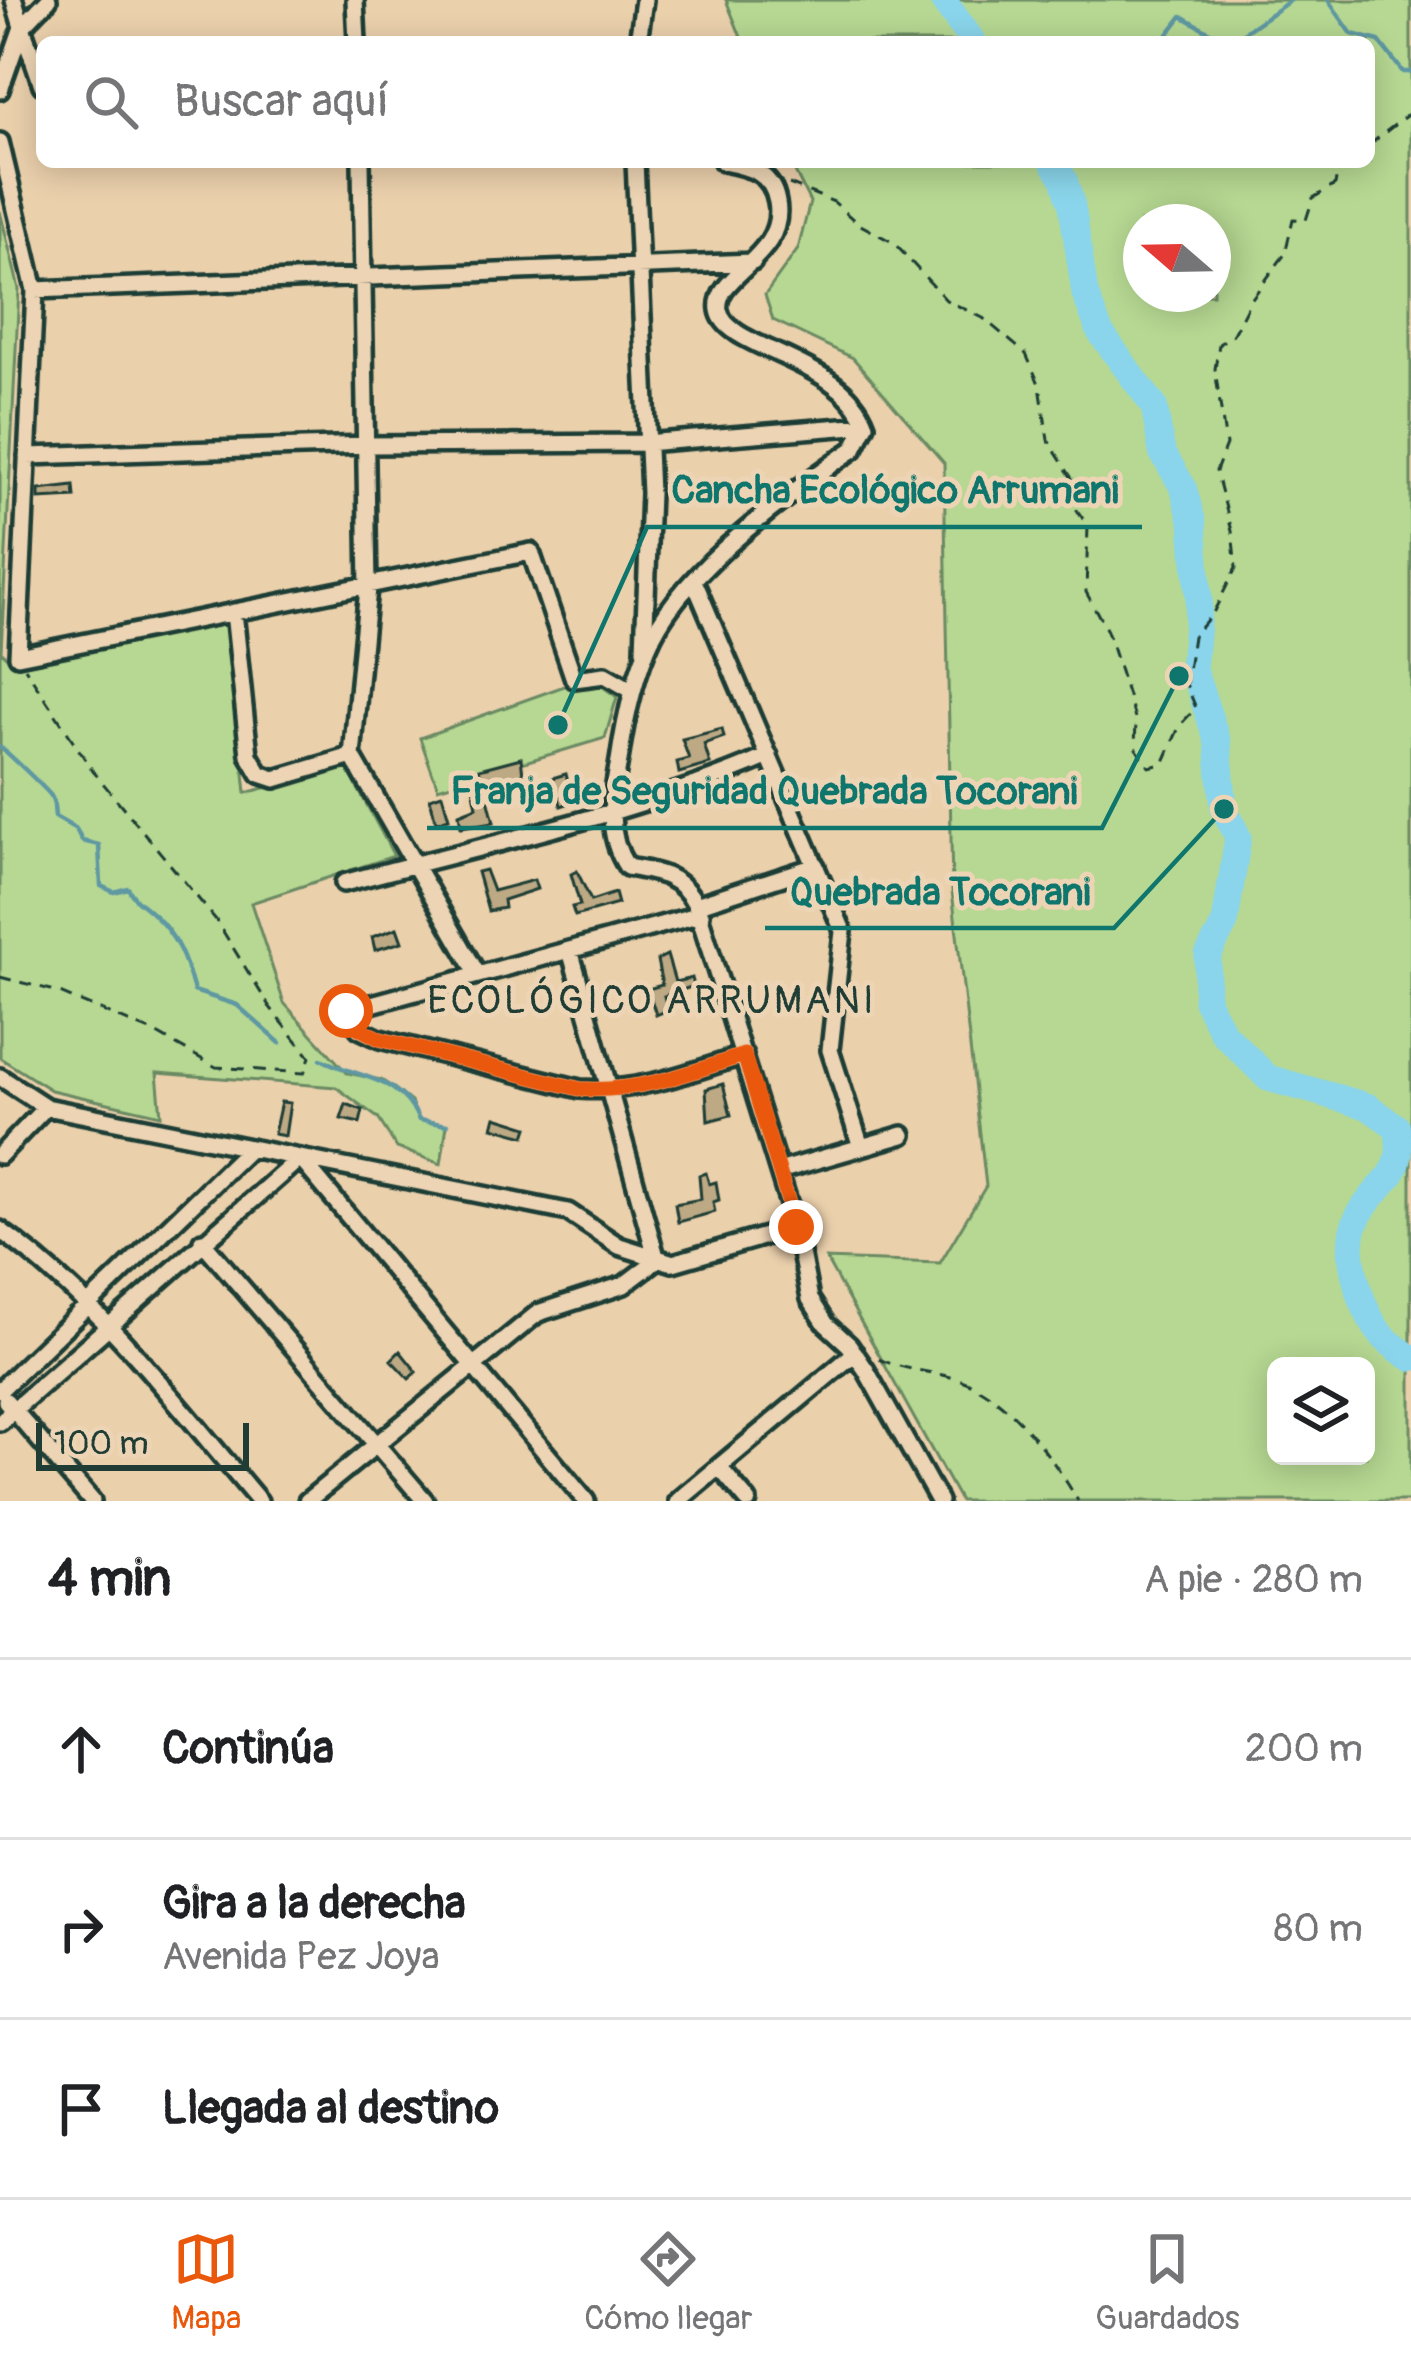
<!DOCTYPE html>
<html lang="es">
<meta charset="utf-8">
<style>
:root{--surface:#fff;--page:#f2f2f2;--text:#202124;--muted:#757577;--line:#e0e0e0;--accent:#ea580c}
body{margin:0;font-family:Pangolin,sans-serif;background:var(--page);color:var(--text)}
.controls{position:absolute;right:36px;bottom:36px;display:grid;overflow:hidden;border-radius:18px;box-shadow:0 6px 30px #0003}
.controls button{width:108px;height:108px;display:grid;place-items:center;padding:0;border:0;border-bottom:3px solid var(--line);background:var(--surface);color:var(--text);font:60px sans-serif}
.compass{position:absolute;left:1123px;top:204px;width:108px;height:108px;border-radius:50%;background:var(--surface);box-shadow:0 6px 30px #0003;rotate:290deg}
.scale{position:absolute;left:36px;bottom:30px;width:213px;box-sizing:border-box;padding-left:12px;border:6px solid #1f3d34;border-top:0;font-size:33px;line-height:42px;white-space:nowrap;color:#1f3d34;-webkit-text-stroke:9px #ecd4b4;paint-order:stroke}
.stop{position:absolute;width:36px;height:36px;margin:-27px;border:9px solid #ea580c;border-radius:50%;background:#fff}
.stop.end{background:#ea580c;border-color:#fff;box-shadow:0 3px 12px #0008}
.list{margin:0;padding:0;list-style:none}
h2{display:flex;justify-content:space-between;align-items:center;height:156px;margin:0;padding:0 48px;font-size:51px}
h2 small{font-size:39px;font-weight:400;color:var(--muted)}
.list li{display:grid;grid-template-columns:78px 1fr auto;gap:36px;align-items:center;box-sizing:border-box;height:180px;padding:0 48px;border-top:3px solid var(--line)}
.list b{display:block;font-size:45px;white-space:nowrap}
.list p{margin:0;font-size:39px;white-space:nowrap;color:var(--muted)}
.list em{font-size:39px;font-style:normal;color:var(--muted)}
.icon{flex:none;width:66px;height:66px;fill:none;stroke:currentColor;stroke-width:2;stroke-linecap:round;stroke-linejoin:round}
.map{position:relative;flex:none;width:1411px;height:1501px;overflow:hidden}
.search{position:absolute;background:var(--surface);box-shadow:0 6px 30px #0003;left:36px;right:36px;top:36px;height:132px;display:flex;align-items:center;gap:30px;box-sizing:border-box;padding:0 42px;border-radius:18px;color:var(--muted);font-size:45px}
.sheet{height:696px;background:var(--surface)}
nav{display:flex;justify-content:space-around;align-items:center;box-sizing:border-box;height:168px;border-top:3px solid var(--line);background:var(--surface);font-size:33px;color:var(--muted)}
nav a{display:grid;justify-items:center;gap:6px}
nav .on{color:var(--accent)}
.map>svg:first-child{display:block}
.green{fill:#b6d892;stroke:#6a8a63;stroke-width:3;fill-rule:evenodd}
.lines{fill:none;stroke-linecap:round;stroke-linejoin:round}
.stream{stroke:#5f98a2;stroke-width:4.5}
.river{stroke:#8ad5eb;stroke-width:27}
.building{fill:#bda984;stroke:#1f3d34;stroke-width:3}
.street-casing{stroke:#1f3d34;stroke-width:24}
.path{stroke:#1f3d34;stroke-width:3;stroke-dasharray:12 9;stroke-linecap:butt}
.street{stroke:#ecd4b4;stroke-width:15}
.route{stroke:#ea580c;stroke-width:15}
.labels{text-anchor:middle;stroke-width:10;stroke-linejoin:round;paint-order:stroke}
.neighbourhood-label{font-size:39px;letter-spacing:3px;fill:#1f3d34;stroke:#ecd4b4}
.leader{fill:none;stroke:#0f766e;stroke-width:4.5}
.callout-dot{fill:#0f766e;stroke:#ecd4b4;stroke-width:4.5}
.callout-label{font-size:39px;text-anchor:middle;font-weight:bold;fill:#0f766e;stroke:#ecd4b4;stroke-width:10;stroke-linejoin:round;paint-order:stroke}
</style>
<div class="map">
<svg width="1411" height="1501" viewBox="0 0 1411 1501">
<rect width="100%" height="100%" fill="#ebd0ac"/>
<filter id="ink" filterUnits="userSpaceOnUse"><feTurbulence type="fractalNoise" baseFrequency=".00833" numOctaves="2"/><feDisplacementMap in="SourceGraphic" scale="24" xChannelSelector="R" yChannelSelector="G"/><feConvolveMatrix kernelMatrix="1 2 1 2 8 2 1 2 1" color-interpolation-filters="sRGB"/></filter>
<g filter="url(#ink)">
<!-- green -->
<path class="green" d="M726,0h685v1501h-451l-134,-242 114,4 46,-77 -34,-295 -8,-428 -91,-105 -80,-38 -8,-25 33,-46 12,-47 -20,-40h579v-120h-626zM1213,222v72h-72v-72zM1366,1366v90h-90v-90z
M0,211l19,78 -18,363 16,13 212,-42 17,170 100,-27 48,90 -143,47 33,100 63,70 34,7 14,9 16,13 8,18 28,5 -6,39 -44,-16 -19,-30 -42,-31 -179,-14 4,42 -110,-25 -51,-32z
M567,685l35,1 15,11 -12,41 -167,50 -18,-50z"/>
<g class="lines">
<!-- stream -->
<path class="stream" d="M1328,0l24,34 27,7 24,31h8
M1162,42l20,-26 45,26
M1230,42l61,-42
M0,747c4,2 49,45 51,49 4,6 3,14 4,21l21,12 6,12 17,4 2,41 13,6 14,-4c7,14 15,16 26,27 23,21 32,46 40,76l43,14 43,38
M321,1059c38,20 79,17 98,61l28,5"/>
<!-- river -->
<path class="river" d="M943,0l30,42
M1053,162l11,17 8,27 13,88 15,38 54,74 8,46 21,35 10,36 6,77 -6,69 25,74 6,66 14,28 -13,86 -17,32 -2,46 17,32 45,45 99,28 30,21c11,52 -18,51 -39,90 -17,31 2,92 23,117 8,10 20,17 30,24"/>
</g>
<!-- building -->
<path class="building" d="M74,486l1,11 -36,2v-9z
M722,729l2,8 -20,7 6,20 -31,9 -2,-11 12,-3 -7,-20z
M521,758l2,16 -19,6 2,5 -20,5 8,32 -33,5 -2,-13 18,-7 -4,-20 10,-3 -4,-15z
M566,774l7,28 -12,4 -2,-9 -20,6 -7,-19z
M442,794l7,24 -13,4 -6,-24z
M485,870l8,21 41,-11 3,9 -34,11 1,8 -16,3 -11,-39z
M577,871l14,30 24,-8 3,11 -43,12 -3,-9 8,-2 -9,-31z
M397,928l5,14 -27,8 -3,-13z
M667,955l8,27 17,-4 2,8 -30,10 4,14 -12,5 -8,-26 14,-4 -5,-25z
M723,1084l8,31 -23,6 -2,-32z
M281,1102l9,1 -5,33 -11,-2z
M346,1104l17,6 -3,13 -19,-4z
M496,1117l32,10 -3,9 -32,-9z
M706,1173l3,11 7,-2 3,18 -6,2 2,10 -37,10 -3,-18 26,-5 -2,-24z
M400,1351l17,21 -8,7 -18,-19z"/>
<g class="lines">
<defs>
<path id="street" d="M14,0l8,27 26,-27
M355,0l2,42
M22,27l20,58
M638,42l6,-42
M0,90l22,-63
M0,142l35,148 -17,366 513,-104 43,127 31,-4 28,16
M361,162l7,426 -16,168 126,219
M635,162l15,331 -6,157
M723,162c26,5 49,10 54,40 10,55 -64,73 -58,108 6,40 123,47 147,115l-12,24c-63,43 -167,118 -201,187 -19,39 -28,83 -34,125 -7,38 -14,72 8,106 31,5 54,8 69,38l100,322 14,72 16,25 23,21 17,25 73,131
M35,290l718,-28
M27,456l340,-11 278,-2 221,-18
M694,581l149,350 -13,119 31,97
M234,612l15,143 11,19 15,5 77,-23
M344,883c140,-38 292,-69 425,-127
M696,905l120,-39
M701,914l-355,97 13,18 21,10 200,50c58,4 109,-16 164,-34
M570,950l87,310
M0,1077l46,30 522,105 51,34 54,17 123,-36
M0,1155l46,-48
M779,1171l124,-36
M0,1230c102,73 178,176 259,271
M202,1241l223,260
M0,1390l250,-242
M6,1401l86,100
M0,1422l300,-264 286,343
M719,1467l29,34
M307,1501l231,-188 86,-28 33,-25
M678,1501l177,-148"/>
</defs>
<!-- street casing -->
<use href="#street" class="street-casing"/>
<!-- path -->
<path class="path" d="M1369,145l42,-33
M789,184l45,18 23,21 37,20 52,57 37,18 43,36 14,32 8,54 25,40 4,30 11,16 -2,66 21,39 29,90 -1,26 14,20 14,-3 17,-39 16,-17 -10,-24 7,-48 20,-23 23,-45 -4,-37 -16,-60 10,-26 -11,-76 4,-25 14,-10 17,-33 35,-47 8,-35 13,1 7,-22 22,-13 4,-23
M0,977l55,14 102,43 59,33 88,6 6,-16 -41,-51 -53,-86 -123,-149 -68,-103
M879,1359c27,12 55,12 82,21 48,17 93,79 117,121"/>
<!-- street -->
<use href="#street" class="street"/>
</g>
</g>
<g class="lines" filter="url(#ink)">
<!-- route -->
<path class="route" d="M346,1011l13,17 21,11 200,50c58,4 109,-16 164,-34l52,172"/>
</g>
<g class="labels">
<!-- neighbourhood labels -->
<g class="neighbourhood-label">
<text x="652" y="1013">ECOLÓGICO ARRUMANI</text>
</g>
</g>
<!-- callouts -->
<path class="leader" d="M558 725L647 527H1142M1179 676L1102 828H427M1224 809L1114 928H765"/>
<g class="callout-dot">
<circle cx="558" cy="725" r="12"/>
<circle cx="1179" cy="676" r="12"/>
<circle cx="1224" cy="809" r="12"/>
</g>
<g class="callout-label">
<text x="895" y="503">Cancha Ecológico Arrumani</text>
<text x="764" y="804">Franja de Seguridad Quebrada Tocorani</text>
<text x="940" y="905">Quebrada Tocorani</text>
</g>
</svg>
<div class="controls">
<button><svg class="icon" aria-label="layers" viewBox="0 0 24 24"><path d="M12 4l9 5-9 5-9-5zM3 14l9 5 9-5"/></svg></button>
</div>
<svg class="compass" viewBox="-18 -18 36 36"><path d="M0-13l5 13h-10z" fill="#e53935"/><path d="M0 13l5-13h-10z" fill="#757577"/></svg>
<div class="scale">100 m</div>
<div class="stop" style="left:346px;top:1011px"></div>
<div class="stop end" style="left:796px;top:1227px"></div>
<div class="search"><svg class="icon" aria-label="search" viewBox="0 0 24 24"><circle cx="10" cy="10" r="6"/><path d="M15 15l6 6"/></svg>Buscar aquí</div>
</div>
<section class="sheet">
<h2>4 min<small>A pie · 280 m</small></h2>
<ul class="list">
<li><svg class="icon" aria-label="ahead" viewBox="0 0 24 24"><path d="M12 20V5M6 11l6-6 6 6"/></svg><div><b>Continúa</b></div><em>200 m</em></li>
<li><svg class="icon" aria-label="right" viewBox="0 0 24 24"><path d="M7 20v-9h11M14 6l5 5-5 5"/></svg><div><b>Gira a la derecha</b><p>Avenida Pez Joya</p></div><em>80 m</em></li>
<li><svg class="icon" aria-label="arrive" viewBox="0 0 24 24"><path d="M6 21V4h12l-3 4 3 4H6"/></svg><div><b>Llegada al destino</b></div></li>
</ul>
</section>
<nav>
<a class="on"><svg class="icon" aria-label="map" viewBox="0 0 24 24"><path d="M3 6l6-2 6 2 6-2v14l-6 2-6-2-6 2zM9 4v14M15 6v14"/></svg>Mapa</a>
<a><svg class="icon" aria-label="directions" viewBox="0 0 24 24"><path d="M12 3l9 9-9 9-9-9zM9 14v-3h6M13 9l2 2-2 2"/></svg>Cómo llegar</a>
<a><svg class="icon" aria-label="saved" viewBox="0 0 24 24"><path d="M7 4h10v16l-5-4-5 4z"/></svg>Guardados</a>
</nav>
